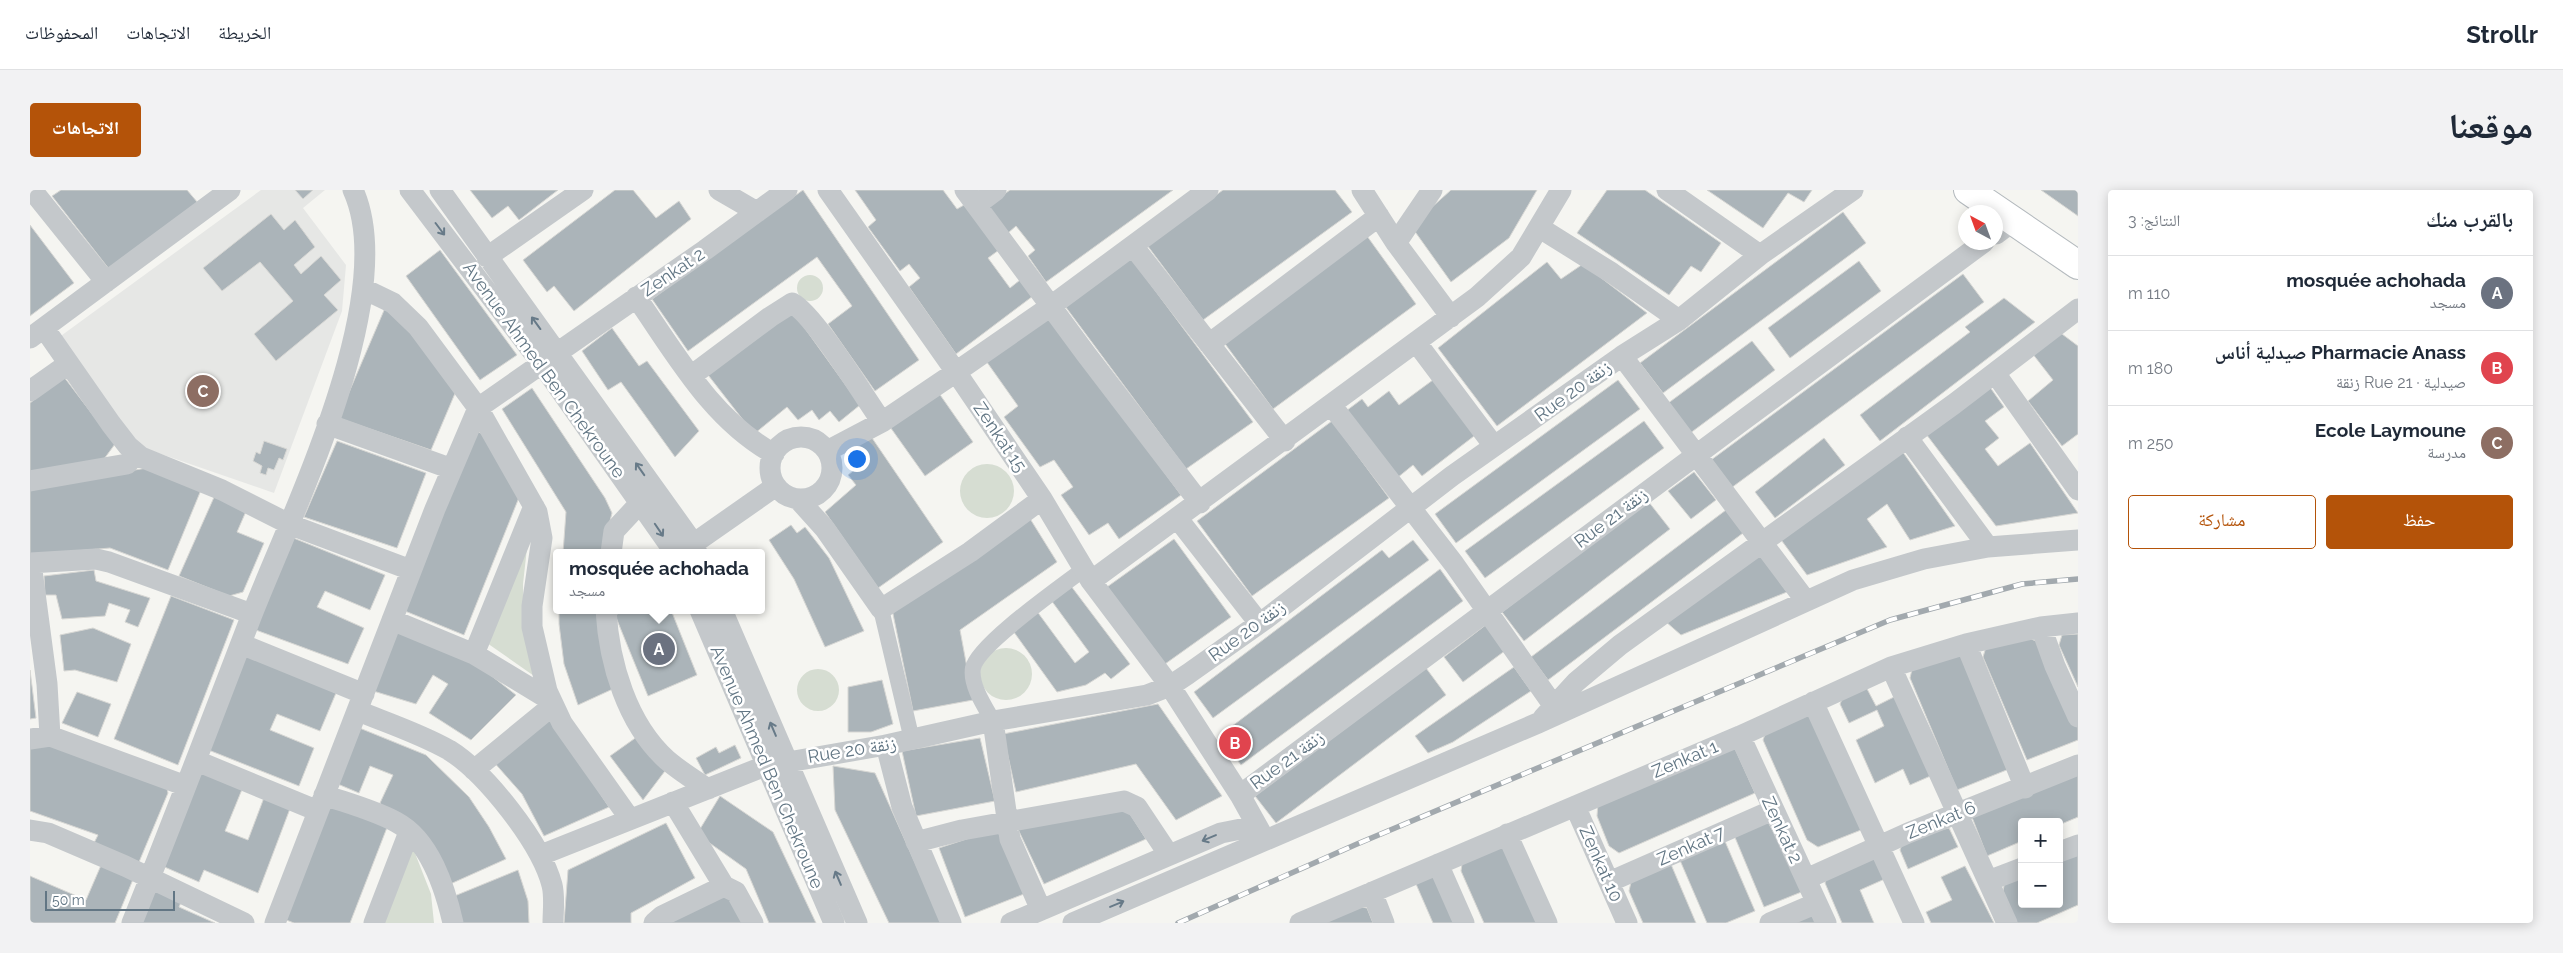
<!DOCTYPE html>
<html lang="ar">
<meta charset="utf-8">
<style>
:root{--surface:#fff;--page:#f2f2f3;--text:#1f2937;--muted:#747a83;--line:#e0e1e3;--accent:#b45309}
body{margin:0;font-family:Raleway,"Noto Naskh Arabic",sans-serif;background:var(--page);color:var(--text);direction:rtl}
.controls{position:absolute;right:15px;bottom:15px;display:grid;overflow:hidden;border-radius:5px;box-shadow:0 2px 12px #0003}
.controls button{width:45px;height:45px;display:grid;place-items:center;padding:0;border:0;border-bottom:1px solid var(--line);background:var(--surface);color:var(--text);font:25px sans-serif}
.compass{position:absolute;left:1928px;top:15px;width:45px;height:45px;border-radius:50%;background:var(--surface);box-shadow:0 2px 12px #0003;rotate:319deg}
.scale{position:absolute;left:15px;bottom:12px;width:130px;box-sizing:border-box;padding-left:5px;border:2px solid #627684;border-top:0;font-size:14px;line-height:18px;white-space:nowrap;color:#627684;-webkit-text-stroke:4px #fff;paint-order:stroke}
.you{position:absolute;left:826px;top:268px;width:18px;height:18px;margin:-12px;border:4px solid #fff;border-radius:50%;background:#1a73e8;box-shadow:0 0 0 8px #1a73e833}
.badge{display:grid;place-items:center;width:32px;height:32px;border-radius:50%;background:var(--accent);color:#fff;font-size:16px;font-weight:700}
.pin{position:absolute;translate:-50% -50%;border:2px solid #fff;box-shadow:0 1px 5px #0006}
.popup{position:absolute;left:523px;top:359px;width:212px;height:65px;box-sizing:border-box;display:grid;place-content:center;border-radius:5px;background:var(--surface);filter:drop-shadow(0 1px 4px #0005);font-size:16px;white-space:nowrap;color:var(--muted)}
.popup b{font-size:19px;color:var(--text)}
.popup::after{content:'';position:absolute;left:50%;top:100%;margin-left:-10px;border:10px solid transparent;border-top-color:var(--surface)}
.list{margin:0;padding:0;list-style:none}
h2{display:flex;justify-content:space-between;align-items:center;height:65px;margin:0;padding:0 20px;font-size:21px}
h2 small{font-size:16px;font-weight:400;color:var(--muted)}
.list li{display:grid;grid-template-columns:32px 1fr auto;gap:15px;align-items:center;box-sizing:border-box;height:75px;padding:0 20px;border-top:1px solid var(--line)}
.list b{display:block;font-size:19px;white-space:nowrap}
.list p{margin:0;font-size:16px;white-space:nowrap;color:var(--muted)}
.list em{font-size:16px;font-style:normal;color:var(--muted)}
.actions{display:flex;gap:10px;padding:15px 20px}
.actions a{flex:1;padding:11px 0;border:1px solid var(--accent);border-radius:5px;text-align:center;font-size:18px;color:var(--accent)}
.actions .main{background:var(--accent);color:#fff}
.map{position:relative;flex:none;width:2048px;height:733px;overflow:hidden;direction:ltr;border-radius:5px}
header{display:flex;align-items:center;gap:30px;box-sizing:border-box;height:70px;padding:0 25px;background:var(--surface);border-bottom:1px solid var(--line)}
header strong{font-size:24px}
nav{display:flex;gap:28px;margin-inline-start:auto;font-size:18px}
.intro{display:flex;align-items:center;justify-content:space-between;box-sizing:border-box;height:120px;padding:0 30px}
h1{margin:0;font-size:35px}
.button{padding:12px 22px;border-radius:5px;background:var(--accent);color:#fff;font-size:18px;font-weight:700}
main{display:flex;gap:30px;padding:0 30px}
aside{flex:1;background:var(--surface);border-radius:5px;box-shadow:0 2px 12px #0003}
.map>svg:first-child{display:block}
.built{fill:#e6e7e5}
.green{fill:#d6ddd2}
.building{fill:#abb4b9;stroke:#d7d7d4}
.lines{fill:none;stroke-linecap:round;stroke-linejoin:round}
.secondary-casing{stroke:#b4babe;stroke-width:30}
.pedestrian{stroke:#c4c8cb;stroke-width:16}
.minor{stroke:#c4c8cb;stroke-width:21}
.secondary{stroke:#fff;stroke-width:28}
.rail-casing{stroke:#a2a9ae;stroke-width:5.5}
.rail{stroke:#fff;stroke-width:4;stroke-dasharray:11;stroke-linecap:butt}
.oneway{stroke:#677a88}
.labels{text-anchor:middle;stroke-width:5;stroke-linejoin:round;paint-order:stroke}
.street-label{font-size:18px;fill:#627684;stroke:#fff}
</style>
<header>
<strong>Strollr</strong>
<nav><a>الخريطة</a><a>الاتجاهات</a><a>المحفوظات</a></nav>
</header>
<div class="intro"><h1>موقعنا</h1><a class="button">الاتجاهات</a></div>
<main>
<aside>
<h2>بالقرب منك<small>النتائج: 3</small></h2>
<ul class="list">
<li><span class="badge" style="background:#6b7280">A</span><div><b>mosquée achohada</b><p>مسجد</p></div><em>110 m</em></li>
<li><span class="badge" style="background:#e0444e">B</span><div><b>Pharmacie Anass صيدلية أناس</b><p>صيدلية · Rue 21 زنقة</p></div><em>180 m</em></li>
<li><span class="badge" style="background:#8d6e63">C</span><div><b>Ecole Laymoune</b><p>مدرسة</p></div><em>250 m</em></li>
</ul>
<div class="actions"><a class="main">حفظ</a><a>مشاركة</a></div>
</aside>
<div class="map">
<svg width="2048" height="733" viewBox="0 0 2048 733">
<rect width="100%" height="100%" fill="#f5f5f1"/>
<!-- built -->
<path class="built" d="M231,0h64l-22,18 43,57 -4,46 -68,182 -142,-49 -74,-106z"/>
<!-- green -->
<path class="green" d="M767 98a13 13 0 1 1 26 0a13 13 0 1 1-26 0Z
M930 301a27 27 0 1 1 54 0a27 27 0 1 1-54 0Z
M497,358l-4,36 1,42 13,52 -50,-35z
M950 484a26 26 0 1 1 52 0a26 26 0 1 1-52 0Z
M767 500a21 21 0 1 1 42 0a21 21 0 1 1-42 0Z
M381,653l20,51 3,29h-54z"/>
<!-- building -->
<path class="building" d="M31,0h126l11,13 -89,66 -57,-73z
M265,0h18l-10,9z
M440,0h88l-39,30 -11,-14 -16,12z
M585,0h18l23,28 23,-17 12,18 -117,92 -20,-25 -7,6 -24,-32z
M773,0l116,170 -44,31 -47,-67 24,-18 -35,-49 -129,94 -36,-52z
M825,0h88l14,19 7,-4 35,45 -11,8 22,30 10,-8 13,16 -77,58 -47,-67 11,-9 -11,-14 -9,7 -32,-44 8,-7z
M980,0h163l-127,92 -18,-26 7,-6 -19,-24 -8,7 -20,-27z
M1193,0h112l17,22 -149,108 -56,-75z
M1421,0h86l-28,48 -58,44 -40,-56z
M1577,0h38l76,53 -20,29 -10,-6 -22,29 -92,-62z
M1677,0h105l-8,12 -16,-9 -25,35z
M2011,0h37v26z
M1813,22l23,31 -203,150 -23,-30z
M241,24l13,16 11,-10 20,27 -21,18 7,9 20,-18 20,24 -17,15 14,15 -62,51 -22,-27 39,-33 -33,-39 -38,29 -19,-23z
M0,35l44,58 -44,33z
M1337,46l49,68 -143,105 -50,-68z
M410,60l77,105 -37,25 -74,-104z
M1101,68l122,164 -67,47 -121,-163z
M1829,71l22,30 -91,67 -22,-30z
M1517,72l14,17 22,-15 64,49 -150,113 -59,-78z
M1933,84l21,28 -257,189 -20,-28z
M1974,108l31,24 -155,119 -20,-26 110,-83 -5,-5z
M355,118l9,4 62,79 -25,59 -93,-32z
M761,119l69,96 -21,17 -9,-11 -11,9 -7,-10 -14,10 -11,-13 -33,27 -49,-63z
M1018,124l133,181 -62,44 -11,-16 -19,12 -28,-40 12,-8 -19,-27 -14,7 -36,-50 14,-11 -34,-48z
M582,138l27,38 8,-5 52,70 -24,26 -54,-75 -13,8 -26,-39z
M2028,141l20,15v88l-16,12 -34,-45 25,-21 -21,-27z
M1722,151l23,29 -86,64 -22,-30z
M34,187l51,67 -11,15 -74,17v-73z
M1407,187l41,56 -56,43 -9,-11 -16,13 -51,-67 16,-12 6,8 21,-16 10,14z
M1588,190l22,29 -184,134 -21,-29z
M1957,193l17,24 -19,14 14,17 -14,11 13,17 32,-23 48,70 -82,13 -73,-96z
M502,198l73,110 7,15 -10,40h-39l3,-41 -64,-103z
M906,199l37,53 -48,34 -37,-52z
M1302,231l57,77 -137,98 -55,-75z
M1614,231l20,27 -179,130 -20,-27z
M447,241l11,6 32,58 -56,140 -64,-26z
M840,245l73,107 -65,46 -53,-76 31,-27 -8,-10 16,-13 -12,-15z
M1794,248l21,27 -70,53 -20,-26z
M234,251l23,8 -4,11 -4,-2 -5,12 -6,-2 -2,7 -6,-2 2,-7 -9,-5 3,-9 4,2z
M307,251l89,32 -29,75 -93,-31z
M1870,258l55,78 -45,14 -23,-36 -20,15 20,28 -80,28 -28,-38z
M117,278l54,22 -33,80 -58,-22 -80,7v-68z
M1664,282l22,28 -25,19 -23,-28z
M185,305l32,14 -10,23 27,11 -21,49 -14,4 -50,-20z
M1618,311l22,28 -146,112 -22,-29z
M1696,320l17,23 -195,147 -17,-23z
M999,327l28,45 -97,68 13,70 -60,11 -21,-102z
M761,335l6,8 8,-6 24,31 35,73 -39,16 -31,-68 -25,-39z
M261,347l94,38 -15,35 -45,-19 -8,16 47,21 -16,36 -95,-35z
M1144,349l57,78 -66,47 -58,-77z
M1383,350l16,20 -216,158 -19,-26 188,-142 7,8z
M1729,363l28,39 -106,43 -16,-14z
M1410,379l23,32 -222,164 -22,-29z
M64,380l2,11 54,17 -12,29 -13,-5 5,-12 -21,-7 -4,13 -43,3 -6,-24h-11l-1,-19z
M1041,396l59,78 -19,15 -6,-6 -19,12 -29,7 -46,-64 25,-18 39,53 14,-11 -38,-52z
M141,406l63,24 -56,145 -64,-26z
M529,420h38l18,78 -37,17 -14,-41 -5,-40z
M596,420h45l26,65 -49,21 -33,-81z
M1457,434l19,26 -43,32 -19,-25z
M63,438l38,16 -14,38 -42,-12 -11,1 -4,-36z
M364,440l76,29 46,36 -45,45 -42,-27 19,-29 -15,-9 -17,29 -46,-14z
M2048,444v53l-19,-42 3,-10z
M1997,447l15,7 36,80v16l-51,20 -44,-103 3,-10z
M1923,461l15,9 46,107 -57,23 -47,-112 3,-13z
M215,462l91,41 -16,38 -43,-17 -7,16 44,18 -15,38 -93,-37z
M1484,477l17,24 -78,51 -25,11 -13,-17z
M1396,478l20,27 -170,128 -21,-27z
M0,480l6,48 -6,1z
M852,490l11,44 -22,8h-23v-45z
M1835,495l11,21 22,-11 37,79 -25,11 -7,-16 -28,14 -19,-43 28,-14 -7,-16 -28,13 -9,-19 4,-9z
M47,502l34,12 -13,33 -36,-14z
M1128,514l64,92 -46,24 -40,-56 -120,28 -13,-58z
M1773,521l11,5 47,114 -43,17 -11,-7 -44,-100 4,-11z
M517,523l62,94 -65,29 -22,-42 -30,-34z
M327,537l69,28 43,42 20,30 17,32 -58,26 -68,-82 13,-28 -23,-9 -11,27 -26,-11z
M611,544l27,33 -25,33 -33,-44z
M950,548l15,63 -79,15 -14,-65z
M16,552l120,43 2,8 -29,69 -45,-19 4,-8 -68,-24v-67z
M1703,554l22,49 -136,60 -10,-7 -12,-30 1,-13z
M705,555l6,13 -36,17 -9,-17 20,-11 3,6z
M803,576l42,7 67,150h-53l-54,-113z
M2048,577v50l-19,8v-3h-37v19l-35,15 -17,-44z
M169,579l44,18 -18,44 23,9 17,-45 26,11 -33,87 -54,-23 -5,12 -39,-17z
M690,606l53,36 43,91h-47l-23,-54 -49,-35z
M296,611l62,24 -38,98h-56l-13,-5z
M1095,616l21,33 -102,45 -28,-59z
M1737,630l37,71 -40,16 -30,-72z
M636,633l29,55 -64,35v10h-67l4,-53z
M1919,638l9,19 -50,22 -8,-19 4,-11z
M967,639l27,65 -59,23 -26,-69z
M1694,649l31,72 -29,12h-19l-28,-65z
M1472,655l40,78h-58l-23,-52 1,-7z
M2048,658v57l-41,18h-20l-14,-32 2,-10 17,-8v31h37v-48z
M1837,666l11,3 9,19 -27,12 14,33h-32l-17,-40 3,-10z
M1640,672l26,61h-53l-14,-32 3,-13z
M72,673l32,14 -19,46h-85v-47l56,24z
M1935,676l29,57h-63l-5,-11 26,-12 -11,-23z
M488,680l10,31 1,22h-71l-6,-26z
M1403,685l29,48h-29l-17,-39z
M123,698l29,12 -3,7 36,16h-75z
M699,700l14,33h-81z
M1326,716l11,2 6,15h-54z
M1780,719l6,14h-38z"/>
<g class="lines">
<defs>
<path id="secondary" d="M1938,0l110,75"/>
</defs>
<!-- secondary casing -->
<use href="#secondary" class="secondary-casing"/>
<!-- pedestrian -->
<path class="pedestrian" d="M851,419l31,131
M963,531c-8,-14 -23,-36 -20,-53 4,-23 89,-82 111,-99"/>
<!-- minor -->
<path class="minor" d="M380,0l132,174 133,189
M410,0l254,354 3,9
M689,0l38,22
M798,0l128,182 86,127 49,82 79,105 70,109 25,45
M935,0l121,164 114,149
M1332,0l34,53 55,74
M1637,0l93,65
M6,5l70,87
M946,15l20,-15
M1510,38l72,45 67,47
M1966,44l16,-12
M1366,53l36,-53
M1103,56l152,195
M457,67l96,-67
M334,99l29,14 25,24 60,81 59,104 5,26 -10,68v21l15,64 15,32 68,96
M606,107c40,57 75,122 138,157
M14,138l67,96 17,22 13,11 81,33 69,35 120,45
M0,148l200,-148
M1386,152l78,104
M1179,154l170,-128
M1592,166l184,245
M1965,183l83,117
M661,186l79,-59 22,-14c22,11 73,95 90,119
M0,201l38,-27
M1302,216l122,158 99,141
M297,234l125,45
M1877,247l81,110
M740 278a31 31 0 1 1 62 0a31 31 0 1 1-62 0Z
M797,261l55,-29 74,-50 95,-66 157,-116
M0,291l97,-17 9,-10
M768,309l27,30 56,80 89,-57 72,-53
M1148,329l81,104
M653,361l93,-65
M581,363l3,-22 27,-29
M0,373l66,-4 13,3 143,52
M1,373l16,121 3,52
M1061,391l386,-284 44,-40 40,-67
M576,420c3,53 21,114 61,150 13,11 27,20 41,29
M670,420l134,313
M692,420l135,313
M362,430l82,34 76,46
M2011,437l14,39 23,51
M211,454l123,50
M1936,454l59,144
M444,464l60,-148
M1861,477l116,256
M1783,512l101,221
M328,521c30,12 63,23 91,39 37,23 92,93 103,135 3,12 1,26 1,38
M1513,528l33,-36 44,-37 334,-241 124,-95
M963,531l17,118 31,71
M1710,546l86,187
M0,549l20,-3 136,50
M856,555l16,62 49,116
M167,571l121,50
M444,580l78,-64
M294,605c23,8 50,15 72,27 34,18 49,66 57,101
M1210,605c248,-184 495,-370 744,-553
M643,612l51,84
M1545,616l52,117
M0,640l18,3 77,33 119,57
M1477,644l40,89
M886,652l46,-12 162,-29 13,6 32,48
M2029,662l19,-7
M511,665l224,-89 121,-21 107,-24 154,-26 23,-9 18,-12 79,-56 185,-142 170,-120 57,-36 81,-65 93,-65
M1408,674l26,59
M1776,689l102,-46 170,-68
M1958,691l34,-13
M1579,692l164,-72
M1342,702l12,31
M102,733c41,-102 80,-204 119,-306 40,-103 150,-322 102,-427
M245,733l160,-414 43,-101 227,-158 82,-60
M344,733l35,-91
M624,733l8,-7 62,-30 12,6 17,31
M981,733l210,-90 35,-7
M1043,733l465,-200 315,-143 71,-21 64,-12 90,-7
M1270,733l440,-187 151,-69 75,-23 75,-17 37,-4
M1740,733l47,-20"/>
<!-- secondary -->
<use href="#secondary" class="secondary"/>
<defs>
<path id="rail" d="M1148,733l179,-79 533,-224 132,-36 56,-5"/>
</defs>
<!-- rail casing -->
<use href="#rail" class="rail-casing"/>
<!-- rail -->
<use href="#rail" class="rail"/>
</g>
<!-- one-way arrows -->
<defs><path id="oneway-shaft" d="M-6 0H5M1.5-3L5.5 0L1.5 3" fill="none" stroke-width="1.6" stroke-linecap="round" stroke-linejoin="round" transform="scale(1.25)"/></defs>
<g class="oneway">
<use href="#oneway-shaft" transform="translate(410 39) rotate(53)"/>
<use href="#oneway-shaft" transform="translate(506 133) rotate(-126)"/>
<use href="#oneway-shaft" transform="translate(610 279) rotate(-125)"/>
<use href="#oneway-shaft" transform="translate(629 340) rotate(56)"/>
<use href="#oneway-shaft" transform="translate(743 539) rotate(-113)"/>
<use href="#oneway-shaft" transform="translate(1179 648) rotate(157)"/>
<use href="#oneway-shaft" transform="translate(808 688) rotate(-113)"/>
<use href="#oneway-shaft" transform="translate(1087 714) rotate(-23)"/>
</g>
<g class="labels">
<!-- street labels -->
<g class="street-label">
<text transform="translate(643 82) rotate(-34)" y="6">Zenkat 2</text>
<text transform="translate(514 180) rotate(54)" y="6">Avenue Ahmed Ben Chekroune</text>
<text transform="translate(1543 201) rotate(-36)" y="6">Rue 20 زنقة</text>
<text transform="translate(970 247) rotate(56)" y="6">Zenkat 15</text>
<text transform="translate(1581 328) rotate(-37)" y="6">Rue 21 زنقة</text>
<text transform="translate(1217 441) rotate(-36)" y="6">Rue 20 زنقة</text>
<text transform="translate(822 560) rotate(-9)" y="6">Rue 20 زنقة</text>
<text transform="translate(1655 569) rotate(-23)" y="6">Zenkat 1</text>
<text transform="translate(1257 570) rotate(-36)" y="6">Rue 21 زنقة</text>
<text transform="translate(737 577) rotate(67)" y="6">Avenue Ahmed Ben Chekroune</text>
<text transform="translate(1911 630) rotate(-22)" y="6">Zenkat 6</text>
<text transform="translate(1752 640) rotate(65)" y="6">Zenkat 2</text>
<text transform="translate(1661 656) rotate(-24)" y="6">Zenkat 7</text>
<text transform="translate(1571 674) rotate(66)" y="6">Zenkat 10</text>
</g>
</g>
</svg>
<div class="controls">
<button>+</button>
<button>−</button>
</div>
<svg class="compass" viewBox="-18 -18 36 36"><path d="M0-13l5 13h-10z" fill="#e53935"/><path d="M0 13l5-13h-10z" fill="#747a83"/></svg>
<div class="scale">50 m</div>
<div class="you"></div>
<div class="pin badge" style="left:629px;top:459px;background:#6b7280">A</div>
<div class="popup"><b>mosquée achohada</b>مسجد</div>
<div class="pin badge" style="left:1205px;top:553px;background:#e0444e">B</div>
<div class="pin badge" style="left:173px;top:201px;background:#8d6e63">C</div>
</div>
</main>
